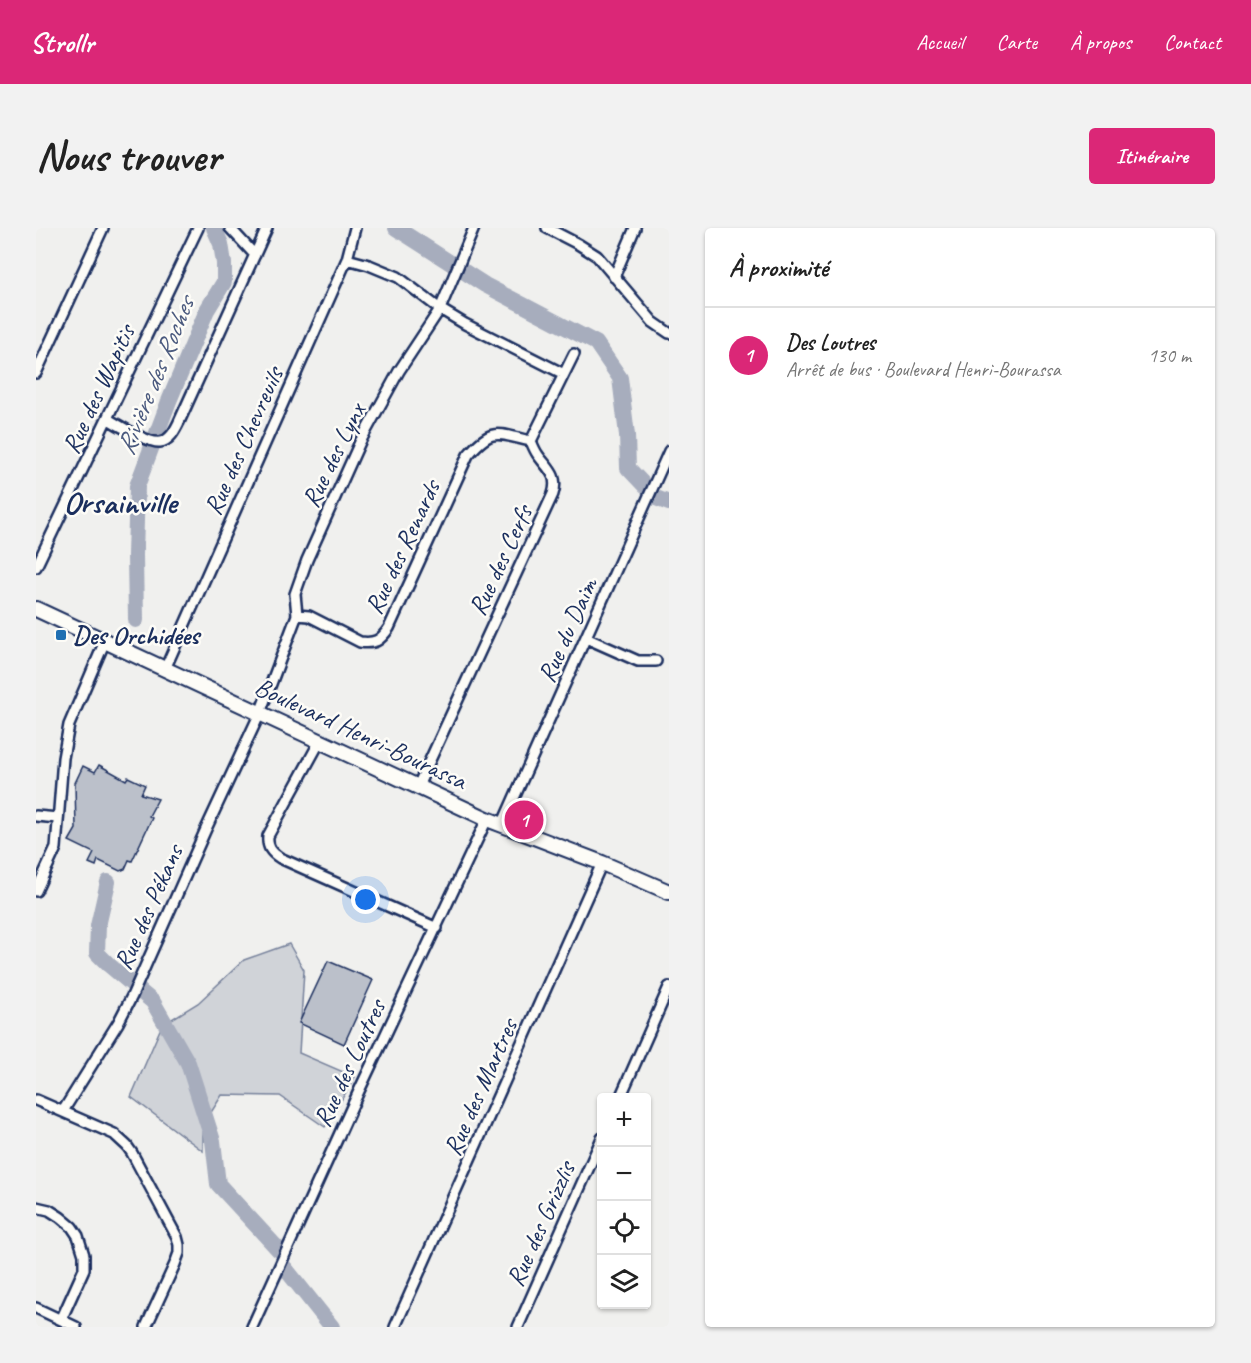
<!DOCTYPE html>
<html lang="fr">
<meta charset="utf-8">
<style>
:root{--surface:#fff;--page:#f2f2f2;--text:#222;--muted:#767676;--line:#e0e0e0;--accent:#db2777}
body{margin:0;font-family:Caveat,sans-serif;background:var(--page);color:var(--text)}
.controls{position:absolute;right:18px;bottom:18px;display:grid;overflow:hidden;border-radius:6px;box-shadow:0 2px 4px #0004}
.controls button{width:54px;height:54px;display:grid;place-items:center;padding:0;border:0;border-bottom:2px solid var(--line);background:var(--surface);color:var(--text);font:30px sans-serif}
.you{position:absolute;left:330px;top:672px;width:21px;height:21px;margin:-15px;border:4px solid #fff;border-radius:50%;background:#1a73e8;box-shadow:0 0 0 9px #1a73e833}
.badge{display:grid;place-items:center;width:39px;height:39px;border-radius:50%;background:var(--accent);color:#fff;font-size:20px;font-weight:700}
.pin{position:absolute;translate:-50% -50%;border:3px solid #fff;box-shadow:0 2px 6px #0006}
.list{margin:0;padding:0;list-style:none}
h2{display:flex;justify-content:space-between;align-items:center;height:78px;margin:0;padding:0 24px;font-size:26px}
h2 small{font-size:20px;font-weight:400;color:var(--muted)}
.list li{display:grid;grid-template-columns:39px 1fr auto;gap:18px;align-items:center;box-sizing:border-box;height:96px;padding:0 24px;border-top:2px solid var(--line)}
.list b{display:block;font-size:22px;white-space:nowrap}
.list p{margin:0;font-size:20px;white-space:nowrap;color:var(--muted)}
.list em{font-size:20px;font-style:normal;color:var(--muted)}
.icon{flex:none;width:33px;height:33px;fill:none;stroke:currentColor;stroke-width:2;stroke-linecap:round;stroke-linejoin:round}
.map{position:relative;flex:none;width:633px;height:1099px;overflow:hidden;border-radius:6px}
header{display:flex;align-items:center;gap:36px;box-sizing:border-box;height:84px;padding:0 30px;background:var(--accent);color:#fff}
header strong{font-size:28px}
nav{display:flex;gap:33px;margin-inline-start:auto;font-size:21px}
.intro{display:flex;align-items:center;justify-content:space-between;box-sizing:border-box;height:144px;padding:0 36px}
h1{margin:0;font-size:42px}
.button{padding:15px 27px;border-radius:6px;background:var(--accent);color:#fff;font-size:21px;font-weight:700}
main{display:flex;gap:36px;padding:0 36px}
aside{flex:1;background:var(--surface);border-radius:6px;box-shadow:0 2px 4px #0004}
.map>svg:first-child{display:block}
.green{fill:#d0d3d8;stroke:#76819b;stroke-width:1.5}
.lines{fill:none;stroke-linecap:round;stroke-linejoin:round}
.river{stroke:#a7adbd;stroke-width:16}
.building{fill:#bbc0ca;stroke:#1b2f5e;stroke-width:1.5}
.street-casing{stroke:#1b2f5e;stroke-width:14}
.secondary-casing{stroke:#1b2f5e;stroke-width:18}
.street{stroke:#fdfcf7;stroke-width:9}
.secondary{stroke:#fdfcf7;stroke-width:14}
.poi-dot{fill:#1f6fb2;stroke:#fdfcf7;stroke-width:2}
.labels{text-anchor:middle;stroke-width:5;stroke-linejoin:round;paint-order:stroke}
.street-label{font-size:26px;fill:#1b2f5e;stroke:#fdfcf7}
.poi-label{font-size:26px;font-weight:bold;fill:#1b2f5e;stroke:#fdfcf7;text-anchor:start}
.water-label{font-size:27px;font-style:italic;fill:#4c5b7f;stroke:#fdfcf7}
.district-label{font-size:32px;font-weight:bold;fill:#1b2f5e;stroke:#fdfcf7}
</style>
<header>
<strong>Strollr</strong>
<nav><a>Accueil</a><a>Carte</a><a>À propos</a><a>Contact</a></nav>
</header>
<div class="intro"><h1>Nous trouver</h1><a class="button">Itinéraire</a></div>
<main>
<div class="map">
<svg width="633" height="1099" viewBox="0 0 633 1099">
<rect width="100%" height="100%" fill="#f0f0ee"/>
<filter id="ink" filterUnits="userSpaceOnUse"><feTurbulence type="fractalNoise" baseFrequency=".0167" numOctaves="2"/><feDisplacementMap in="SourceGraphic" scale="12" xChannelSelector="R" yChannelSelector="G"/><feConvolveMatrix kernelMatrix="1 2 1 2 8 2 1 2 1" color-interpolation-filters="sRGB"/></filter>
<g filter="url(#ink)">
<!-- green -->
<path class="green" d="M253,716l15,26 -5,83 56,24 -30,50 -45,-31 -58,-1 -19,30v26l-72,-54 31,-72 36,-22 46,-43z"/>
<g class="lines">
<!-- river -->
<path class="river" d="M360,0l89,57 111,58 24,35 7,57 1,33 18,19
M620,270l13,5
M100,392l-1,-65 2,-69 32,-85 38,-91 17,-28v-19l-3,-19 -7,-16
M72,654l-10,44 -1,27 12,12 44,37 35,61 25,78 5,43 61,66
M249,1040l47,59"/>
</g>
<!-- building -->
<path class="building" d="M63,537l27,15 2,-3 17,8 -4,9 17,5 -9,17 3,2 -20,43 -3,-1 -4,9 -5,2 -22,-11 -2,6 -7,-3 5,-10 -25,-12 7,-12 -1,-46 8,-17 12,6z
M292,733l45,19 -29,64 -45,-21z"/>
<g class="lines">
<defs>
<path id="street" d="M194,0l25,27
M511,0l31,16 19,12 56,66 16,11
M311,31l22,6 29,12 42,32 25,15 99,50
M578,49l21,-49
M0,145l67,-145
M72,191c10,6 42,25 52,23 10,-1 15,-12 19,-20l88,-194
M0,339l162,-339
M261,387l12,1 51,26c15,2 20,-1 29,-14l79,-173c25,-29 29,-21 63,-14
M550,410l52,23h18
M129,441l182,-410 8,-31
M284,513l-52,95c-1,11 3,16 12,22l157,70
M382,558l135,-292c6,-19 -5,-25 -15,-39 -3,-4 -5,-9 -7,-14l43,-87
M0,588l22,2
M466,597l167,-374
M0,663l20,-43 7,-90 6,-33 36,-84
M584,870l49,-111
M0,872l78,34 13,12 5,7 45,84 2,8v8l-4,11 -29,63
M27,883l55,-88 14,-27 74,-167 54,-116 37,-98 -2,-21 12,-34 53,-118 39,-71 41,-62 34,-81
M0,979l13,3 11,7 12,10 6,9 6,19v14l-23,51
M0,1080l40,19
M216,1099l107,-236 128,-272
M359,1099l207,-464
M482,1099l84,-189"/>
<path id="secondary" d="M0,381l451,210 115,44 67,29"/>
</defs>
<!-- street casing -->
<use href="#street" class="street-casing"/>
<!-- secondary casing -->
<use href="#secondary" class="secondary-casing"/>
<!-- street -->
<use href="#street" class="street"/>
<!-- secondary -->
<use href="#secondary" class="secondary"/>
</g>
</g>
<!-- markers -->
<rect class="poi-dot" x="19" y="401" width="12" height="12" rx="3"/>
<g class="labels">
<!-- street labels -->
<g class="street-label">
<text transform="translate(62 161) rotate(-65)" y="9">Rue des Wapitis</text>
<text transform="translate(207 213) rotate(-66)" y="9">Rue des Chevreuils</text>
<text transform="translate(297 227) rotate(-64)" y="9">Rue des Lynx</text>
<text transform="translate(366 319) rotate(-65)" y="9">Rue des Renards</text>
<text transform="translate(464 332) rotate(-65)" y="9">Rue des Cerfs</text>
<text transform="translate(531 402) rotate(-66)" y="9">Rue du Daim</text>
<text transform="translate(325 505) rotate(25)" y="9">Boulevard Henri-Bourassa</text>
<text transform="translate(112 679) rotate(-66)" y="9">Rue des Pékans</text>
<text transform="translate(313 835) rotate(-65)" y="9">Rue des Loutres</text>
<text transform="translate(444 859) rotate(-66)" y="9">Rue des Martres</text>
<text transform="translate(504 996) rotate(-66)" y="9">Rue des Grizzlis</text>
</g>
<!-- poi labels -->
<g class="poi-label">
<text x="37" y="416">Des Orchidées</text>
</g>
<!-- water labels -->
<g class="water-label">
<text transform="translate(119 148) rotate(-68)" y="9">Rivière des Roches</text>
</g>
<!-- district labels -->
<g class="district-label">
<text x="84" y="285">Orsainville</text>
</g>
</g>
</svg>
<div class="controls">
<button>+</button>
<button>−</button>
<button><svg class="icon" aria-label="locate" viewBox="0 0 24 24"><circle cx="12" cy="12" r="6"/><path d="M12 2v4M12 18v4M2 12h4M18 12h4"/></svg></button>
<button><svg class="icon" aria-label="layers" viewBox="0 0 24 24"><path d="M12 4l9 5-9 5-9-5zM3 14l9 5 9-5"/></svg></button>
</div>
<div class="you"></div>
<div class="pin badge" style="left:488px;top:592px">1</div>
</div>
<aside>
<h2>À proximité<small></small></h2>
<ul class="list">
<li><span class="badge">1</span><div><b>Des Loutres</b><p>Arrêt de bus · Boulevard Henri-Bourassa</p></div><em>130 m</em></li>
</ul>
</aside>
</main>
